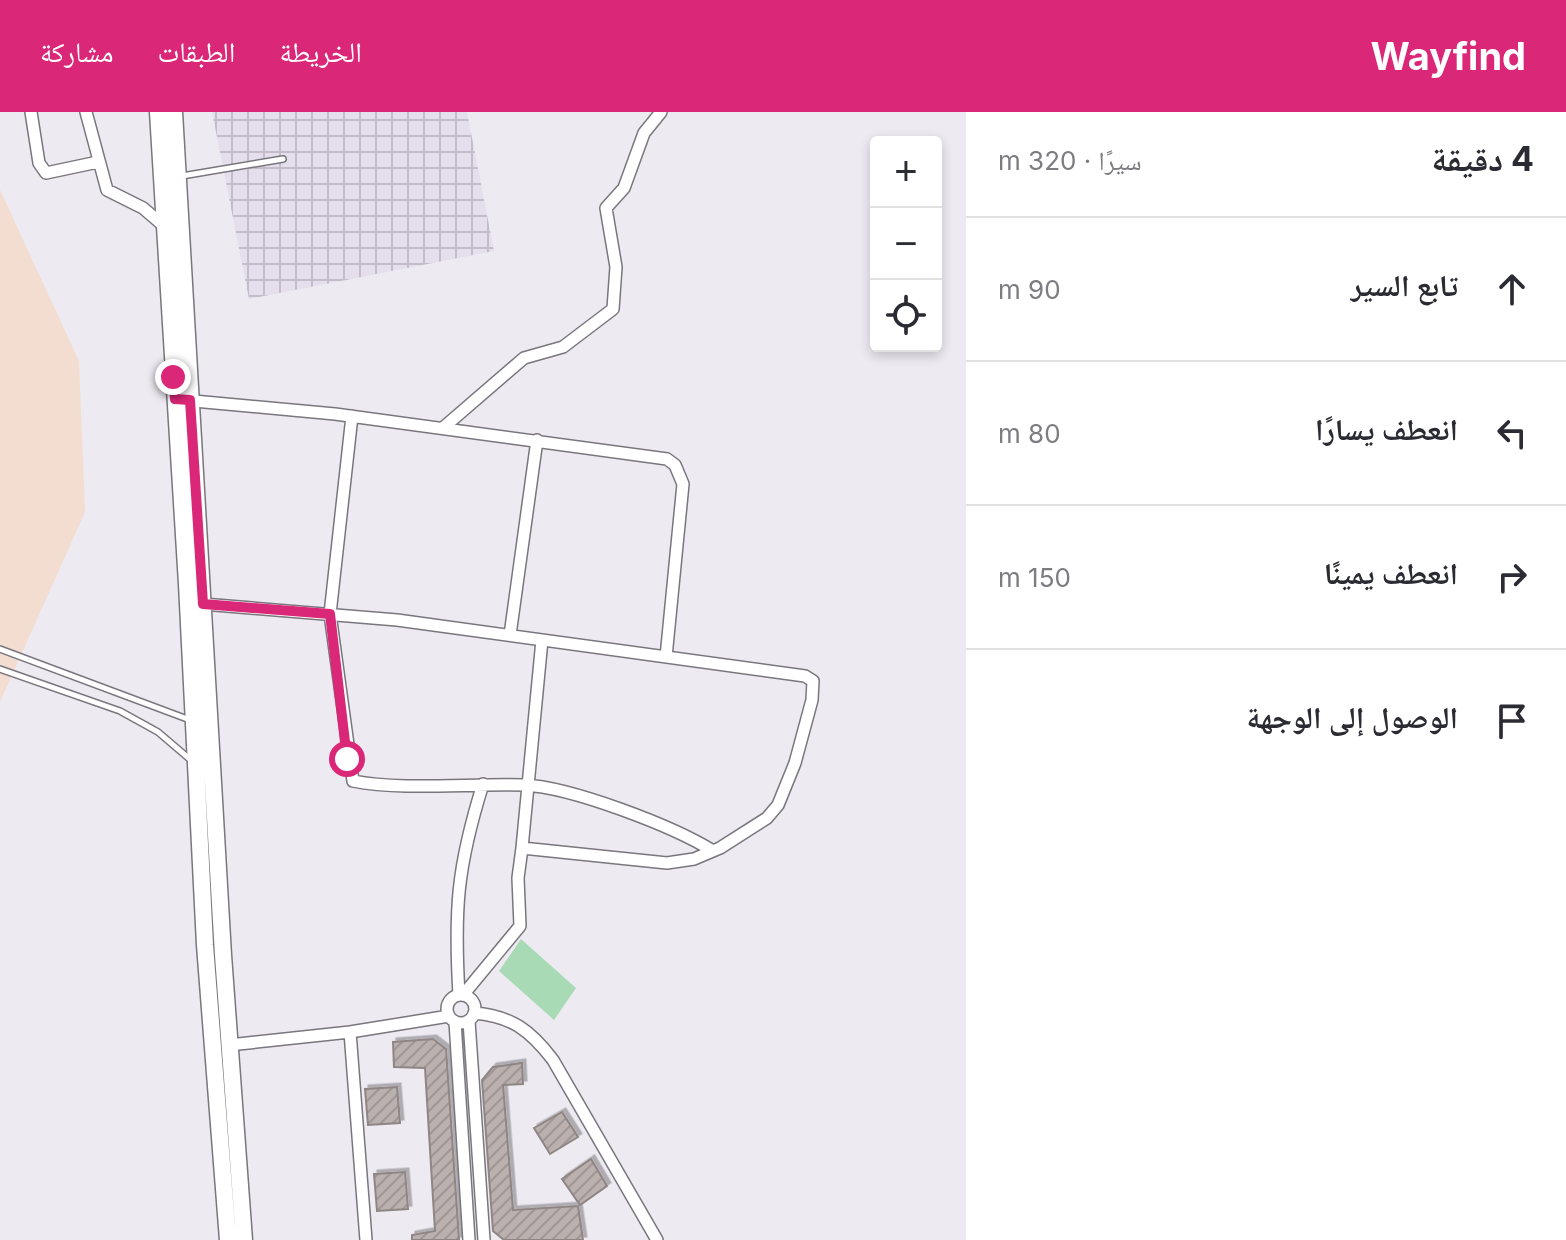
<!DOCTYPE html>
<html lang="ar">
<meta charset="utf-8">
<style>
:root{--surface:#fff;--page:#f7f7f7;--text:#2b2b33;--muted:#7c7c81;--line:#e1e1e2;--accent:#db2777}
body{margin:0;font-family:Inter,"Noto Naskh Arabic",sans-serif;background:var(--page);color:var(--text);direction:rtl}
.controls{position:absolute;right:24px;top:24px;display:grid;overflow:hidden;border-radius:8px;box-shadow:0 4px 12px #0003}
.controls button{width:72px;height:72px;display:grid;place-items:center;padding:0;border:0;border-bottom:2px solid var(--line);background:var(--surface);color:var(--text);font:40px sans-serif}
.stop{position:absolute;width:24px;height:24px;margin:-18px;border:6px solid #db2777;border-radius:50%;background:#fff}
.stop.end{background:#db2777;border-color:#fff;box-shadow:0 2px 8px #0008}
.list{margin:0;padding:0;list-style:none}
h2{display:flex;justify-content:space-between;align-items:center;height:104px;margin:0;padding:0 32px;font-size:34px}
h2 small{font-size:26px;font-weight:400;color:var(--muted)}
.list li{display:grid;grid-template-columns:52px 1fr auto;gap:24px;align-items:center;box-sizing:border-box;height:144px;padding:0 32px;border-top:2px solid var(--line)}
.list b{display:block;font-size:30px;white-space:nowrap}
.list em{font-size:26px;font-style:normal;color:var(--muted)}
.icon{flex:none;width:44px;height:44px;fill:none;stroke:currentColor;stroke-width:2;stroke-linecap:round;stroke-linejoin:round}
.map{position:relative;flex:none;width:966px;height:1128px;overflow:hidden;direction:ltr}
header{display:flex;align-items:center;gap:48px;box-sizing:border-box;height:112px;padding:0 40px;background:var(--accent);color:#fff}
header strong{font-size:38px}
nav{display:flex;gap:44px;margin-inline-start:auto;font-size:28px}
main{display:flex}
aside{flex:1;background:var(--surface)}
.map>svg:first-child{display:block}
.industrial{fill:url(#industrial-grid)}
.education{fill:#f3ddd0}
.pitch{fill:#a8dbb5}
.building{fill:url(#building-hatch);stroke:#8f8684;stroke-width:2;filter:url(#shadow)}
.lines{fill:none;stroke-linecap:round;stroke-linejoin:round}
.service-casing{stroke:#79767d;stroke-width:8}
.minor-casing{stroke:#79767d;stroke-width:14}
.secondary-casing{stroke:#79767d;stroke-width:19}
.service{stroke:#fff;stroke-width:5}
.minor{stroke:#fff;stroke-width:11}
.secondary{stroke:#fff;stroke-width:16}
.route{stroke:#db2777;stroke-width:10}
</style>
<header>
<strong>Wayfind</strong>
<nav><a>الخريطة</a><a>الطبقات</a><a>مشاركة</a></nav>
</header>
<main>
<aside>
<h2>4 دقيقة<small>سيرًا · 320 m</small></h2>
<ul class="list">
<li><svg class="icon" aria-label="ahead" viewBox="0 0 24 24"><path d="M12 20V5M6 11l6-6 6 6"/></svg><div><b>تابع السير</b></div><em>90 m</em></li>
<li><svg class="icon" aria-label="left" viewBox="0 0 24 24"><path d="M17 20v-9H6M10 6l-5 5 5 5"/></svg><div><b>انعطف يسارًا</b></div><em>80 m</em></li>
<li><svg class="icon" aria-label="right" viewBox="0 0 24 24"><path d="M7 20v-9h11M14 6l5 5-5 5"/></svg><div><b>انعطف يمينًا</b></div><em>150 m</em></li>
<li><svg class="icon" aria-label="arrive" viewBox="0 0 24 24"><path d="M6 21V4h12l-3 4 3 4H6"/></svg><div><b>الوصول إلى الوجهة</b></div></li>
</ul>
</aside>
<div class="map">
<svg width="966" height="1128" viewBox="0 0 966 1128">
<defs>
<pattern id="industrial-grid" width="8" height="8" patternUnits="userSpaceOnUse" patternTransform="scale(2)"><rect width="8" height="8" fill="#e4deed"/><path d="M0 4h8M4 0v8" fill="none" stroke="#c3bdca"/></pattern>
<pattern id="building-hatch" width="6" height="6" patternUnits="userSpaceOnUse" patternTransform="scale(2)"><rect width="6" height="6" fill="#bab0ae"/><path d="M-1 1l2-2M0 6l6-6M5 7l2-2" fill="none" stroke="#9f9695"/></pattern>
<filter id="shadow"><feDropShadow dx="3.5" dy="-3.5" stdDeviation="0" flood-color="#0004"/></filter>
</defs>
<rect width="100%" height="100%" fill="#edeaf2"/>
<!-- industrial -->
<path class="industrial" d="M212,0h255l27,139 -245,48z"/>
<!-- education -->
<path class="education" d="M0,78l79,171 6,151 -85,190z"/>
<!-- pitch -->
<path class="pitch" d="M521,827l55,49 -22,32 -55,-49z"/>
<!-- building -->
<path class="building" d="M433,927l13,10 13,191h-47v-5l23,-4 -10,-163 -31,-1 -1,-25z
M522,951l1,21 -20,1 10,125 65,-4 5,34h-79l-11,-9 -11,-151 11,-13z
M397,975l3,36 -32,2 -3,-36z
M562,1000l16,25 -28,17 -16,-26z
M591,1047l16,27 -27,19 -18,-26z
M405,1060l3,37 -31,2 -3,-37z"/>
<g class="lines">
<defs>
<path id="service" d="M182,64l101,-17
M0,537l190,71
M0,557l120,42 38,21 34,29"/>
<path id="minor" d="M31,0l8,51 7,10 52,-11
M86,0l21,78 36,18 21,18
M183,288l152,14 332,45 8,6 8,19 -17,173
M352,304l-22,198 23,167c50,10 118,2 171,4 47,2 149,41 189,66
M444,315l80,-69 39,-11 50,-38 3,-42 -10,-59 18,-20 20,-55 17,-21
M203,492l194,16 408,56 8,5 -1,19 -17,63 -17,42 -11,13 -47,30 -26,11 -27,4 -145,-15 -4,30 2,48 -57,69
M510,523l27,-195
M522,736l20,-208
M459,883c-5,-85 -2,-128 24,-211
M447 897a14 14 0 1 1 28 0a14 14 0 1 1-28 0Z
M474,901c38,3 57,18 79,47l104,180
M469,909l15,219
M455,910l14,218
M350,920l16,208
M229,933l121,-13 99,-16"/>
<path id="secondary" d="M158,0l29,472 18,361 23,295
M174,0l49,843 21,285"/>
</defs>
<!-- service casing -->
<use href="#service" class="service-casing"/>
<!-- minor casing -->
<use href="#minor" class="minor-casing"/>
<!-- secondary casing -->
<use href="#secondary" class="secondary-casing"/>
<!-- service -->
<use href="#service" class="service"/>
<!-- minor -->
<use href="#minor" class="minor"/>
<!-- secondary -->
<use href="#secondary" class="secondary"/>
</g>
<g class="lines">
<!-- route -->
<path class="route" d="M173,265l2,22 15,1 13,204 127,10 17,145"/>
</g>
</svg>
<div class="controls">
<button>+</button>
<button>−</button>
<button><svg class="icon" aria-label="locate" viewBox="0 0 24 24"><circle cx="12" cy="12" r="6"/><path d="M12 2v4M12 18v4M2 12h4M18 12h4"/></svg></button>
</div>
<div class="stop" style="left:347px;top:647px"></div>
<div class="stop end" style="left:173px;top:265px"></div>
</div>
</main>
